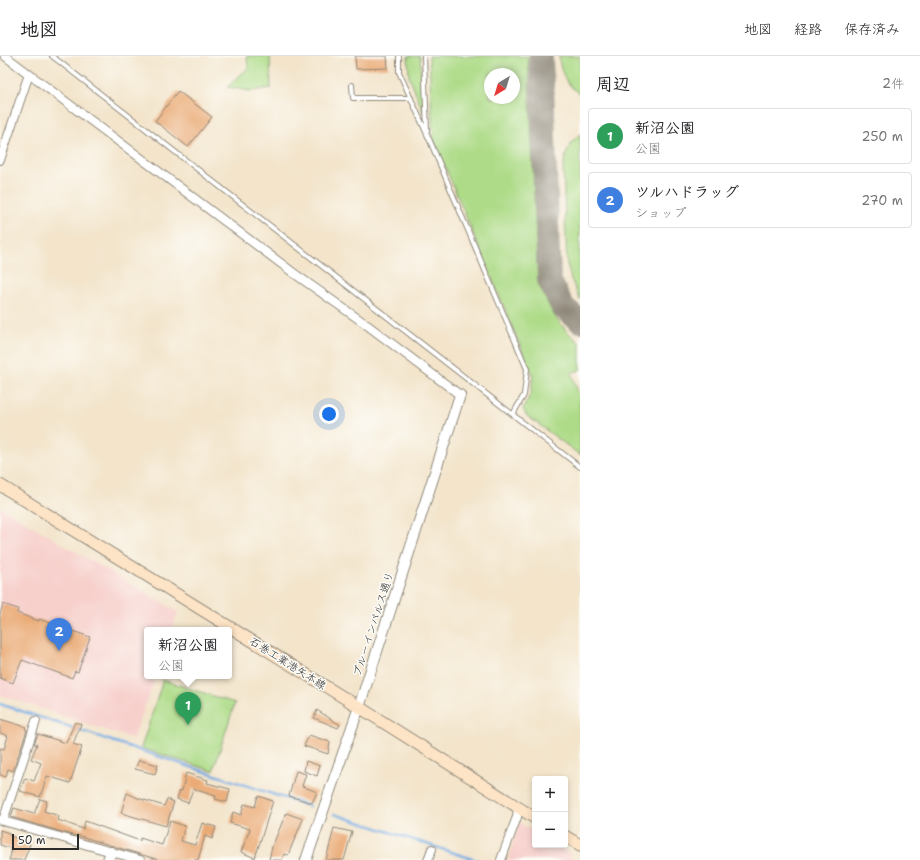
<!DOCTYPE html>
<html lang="ja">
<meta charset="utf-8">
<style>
:root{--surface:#fff;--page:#f2f2f2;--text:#202124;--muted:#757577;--line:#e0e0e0;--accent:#ea580c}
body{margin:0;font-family:"Shantell Sans","Klee One",sans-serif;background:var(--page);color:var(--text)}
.controls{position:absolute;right:12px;bottom:12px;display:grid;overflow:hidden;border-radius:4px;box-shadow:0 2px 6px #0003}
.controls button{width:36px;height:36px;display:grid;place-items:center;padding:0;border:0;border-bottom:1px solid var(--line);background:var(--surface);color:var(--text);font:20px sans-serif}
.compass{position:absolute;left:484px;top:12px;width:36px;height:36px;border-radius:50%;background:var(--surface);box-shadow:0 2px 6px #0003;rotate:218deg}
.scale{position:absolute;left:12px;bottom:10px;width:67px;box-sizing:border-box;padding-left:4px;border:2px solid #2b2b2b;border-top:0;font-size:11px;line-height:14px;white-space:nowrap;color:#2b2b2b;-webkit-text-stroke:3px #fdfcf7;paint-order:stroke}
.you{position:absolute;left:329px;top:358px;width:14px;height:14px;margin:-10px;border:3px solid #fff;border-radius:50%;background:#1a73e8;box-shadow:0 0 0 6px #1a73e833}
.badge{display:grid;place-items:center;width:26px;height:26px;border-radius:50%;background:var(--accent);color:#fff;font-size:13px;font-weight:700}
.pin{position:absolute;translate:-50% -33px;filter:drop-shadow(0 1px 2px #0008)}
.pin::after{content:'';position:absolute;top:21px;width:14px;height:12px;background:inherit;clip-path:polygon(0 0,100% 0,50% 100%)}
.popup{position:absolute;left:144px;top:571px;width:88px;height:52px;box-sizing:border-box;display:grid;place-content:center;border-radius:4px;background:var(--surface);filter:drop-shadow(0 1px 3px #0005);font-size:13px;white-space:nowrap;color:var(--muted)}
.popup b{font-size:15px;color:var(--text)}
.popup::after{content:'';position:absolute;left:50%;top:100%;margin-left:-8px;border:8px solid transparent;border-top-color:var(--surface)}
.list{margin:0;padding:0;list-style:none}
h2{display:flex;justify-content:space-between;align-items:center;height:52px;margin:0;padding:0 16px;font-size:17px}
h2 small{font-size:13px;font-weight:400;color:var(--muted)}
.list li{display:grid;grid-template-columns:26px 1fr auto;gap:12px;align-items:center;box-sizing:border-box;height:56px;margin:0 8px 8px;padding:0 8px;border:1px solid var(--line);border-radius:4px}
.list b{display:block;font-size:15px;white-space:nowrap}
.list p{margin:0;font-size:13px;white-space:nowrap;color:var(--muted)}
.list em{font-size:13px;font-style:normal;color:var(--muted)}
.map{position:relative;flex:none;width:580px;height:804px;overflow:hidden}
header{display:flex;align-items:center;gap:24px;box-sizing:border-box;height:56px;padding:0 20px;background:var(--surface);border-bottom:1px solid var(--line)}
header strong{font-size:19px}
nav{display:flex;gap:22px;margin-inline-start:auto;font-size:14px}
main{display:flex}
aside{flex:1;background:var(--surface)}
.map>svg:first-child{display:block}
.built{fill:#f7d0cc}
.green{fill:#aedb88;stroke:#6c835a;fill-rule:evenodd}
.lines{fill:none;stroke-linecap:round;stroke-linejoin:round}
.stream{stroke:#73abe3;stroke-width:2.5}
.taxiway{stroke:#8f887a;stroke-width:24}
.building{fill:#eaaa76}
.service-casing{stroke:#8f887a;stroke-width:6}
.minor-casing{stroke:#8f887a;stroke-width:10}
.tertiary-casing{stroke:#8f887a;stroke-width:12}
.secondary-casing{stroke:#8f887a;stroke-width:13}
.service{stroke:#fff;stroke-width:4}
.minor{stroke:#fff;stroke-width:8}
.tertiary{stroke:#fff;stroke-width:10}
.secondary{stroke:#fee4c6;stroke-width:11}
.labels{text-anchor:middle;stroke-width:3;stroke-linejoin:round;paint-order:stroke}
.street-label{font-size:11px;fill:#2b2b2b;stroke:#fdfcf7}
</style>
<header>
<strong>地図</strong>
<nav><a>地図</a><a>経路</a><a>保存済み</a></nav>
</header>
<main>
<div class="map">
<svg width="580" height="804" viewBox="0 0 580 804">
<rect width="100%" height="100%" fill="#fdfcf7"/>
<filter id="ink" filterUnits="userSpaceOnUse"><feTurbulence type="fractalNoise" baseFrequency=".025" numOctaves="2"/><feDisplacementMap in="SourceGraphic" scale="8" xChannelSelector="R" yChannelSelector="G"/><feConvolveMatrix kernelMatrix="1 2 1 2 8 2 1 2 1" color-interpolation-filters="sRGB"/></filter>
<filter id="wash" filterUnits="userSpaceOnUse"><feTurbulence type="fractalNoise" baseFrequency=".012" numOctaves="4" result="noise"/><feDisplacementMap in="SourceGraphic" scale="16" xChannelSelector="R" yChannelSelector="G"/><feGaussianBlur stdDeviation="0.9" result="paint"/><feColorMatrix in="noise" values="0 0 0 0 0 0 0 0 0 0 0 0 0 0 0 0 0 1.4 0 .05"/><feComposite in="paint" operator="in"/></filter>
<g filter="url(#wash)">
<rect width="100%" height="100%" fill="#f3e4ca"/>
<!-- built -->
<path class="built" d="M0,451l178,105 -6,18h-25v46h9l-23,63 -133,-44z
M519,766l16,10v13h20l15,9 1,6h-63z"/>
<!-- green -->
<path class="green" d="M247,0h23l1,32 -20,3 -24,-4 21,-19z
M408,0h12l4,58 -15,-37z
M429,0h99l9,208c6,36 15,56 43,79v27l-9,3 9,24v58l-54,-40 -3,-6 8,-16 2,-17 -100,-238zM490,18h24v24h-24z
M559,0h21v38c-14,-9 -20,-22 -21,-38z
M580,78v166l-9,-21 -4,-15 -4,-96c2,-13 6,-26 17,-34z
M163,624l72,23 -22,68 -72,-23z"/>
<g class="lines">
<!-- stream -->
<path class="stream" d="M0,648l309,102
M334,758l142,46"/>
<!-- taxiway -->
<path class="taxiway" d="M541,0l8,224 14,27 17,14"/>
</g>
<g id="blocks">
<!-- building -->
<path class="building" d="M355,0h32l1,12 -32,1z
M178,35l34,26 -24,30 -33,-26z
M3,548l15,5 -1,4 22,8v-2l51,18 -12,35 -3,-1 -3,7 -50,-18 -9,23 -13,-5v-64z
M317,654l23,15 -2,3 -24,-10z
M0,663l26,8 -1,2 2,1 -14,41 -5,-2 -2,8 -6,-2v-27l4,1 4,-13 -8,-3z
M75,666l6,2 -8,20 9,3 -12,36 -23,-7 -7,21 -20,-6 5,-13 9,3 7,-18 -10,-4 6,-15h-3l4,-10 28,9z
M309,679l21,7 -2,12 -24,-8z
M139,704l19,5 -3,9 -20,-5z
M306,705l14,5 -3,10 -13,-5z
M296,715l10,3 -4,12 15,6 -5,11 -23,-7z
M186,717l22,7 -1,3 23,6 -3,13 -12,-3 1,-3 -23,-7 -5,14 -11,-4 3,-9 2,1z
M127,737l11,5 26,8 3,-7 7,3 -8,24 -45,-13z
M258,740l15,5 -18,57 -14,-6 9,-23 -20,-6 3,-11 8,3 3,-11 11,3z
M40,743l7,2 -3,10 15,5 -1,4 25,9 2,-8 55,20v-3l22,7 8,-24 15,5 -4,15 14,4 7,-22 14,4 -4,12 -7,-3 -7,24h-39l-82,-25 -1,1 -65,-19 3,-9 20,6z
M286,757l17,6 -15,36 -4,-1 -2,6h-13l3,-13z
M334,772l18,4 -8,28h-18z
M0,774l9,3v2l21,9 -6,16h-15l2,-6 -1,-6 -10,-3z"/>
</g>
</g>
<g filter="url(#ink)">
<use href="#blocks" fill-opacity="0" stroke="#8f887a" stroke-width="1"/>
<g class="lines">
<defs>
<path id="service" d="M52,0l528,411
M399,0v16l31,69 97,228 -3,26 -11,19
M424,0l3,75
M352,29l1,13h58"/>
<path id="minor" d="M5,0l290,218 72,51 93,70
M0,104l29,-86
M0,764l140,40
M3,765l33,-100
M428,804l4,-11
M501,804l16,-43 1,-10"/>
<path id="tertiary" d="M108,804l3,-8
M306,804l53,-153 101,-312"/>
<path id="secondary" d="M0,429l359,222 176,111
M565,780l15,9"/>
</defs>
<!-- service casing -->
<use href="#service" class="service-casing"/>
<!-- minor casing -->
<use href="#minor" class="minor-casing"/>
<!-- tertiary casing -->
<use href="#tertiary" class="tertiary-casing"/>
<!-- secondary casing -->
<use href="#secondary" class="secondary-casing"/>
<!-- service -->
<use href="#service" class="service"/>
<!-- minor -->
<use href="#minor" class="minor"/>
<!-- tertiary -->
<use href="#tertiary" class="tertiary"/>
<!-- secondary -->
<use href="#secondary" class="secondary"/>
</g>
</g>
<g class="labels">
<!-- street labels -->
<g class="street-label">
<text transform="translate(373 568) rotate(-72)" y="4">ブルーインパルス通り</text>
<text transform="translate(288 607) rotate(32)" y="4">石巻工業港矢本線</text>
</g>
</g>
</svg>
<div class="controls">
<button>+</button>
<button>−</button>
</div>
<svg class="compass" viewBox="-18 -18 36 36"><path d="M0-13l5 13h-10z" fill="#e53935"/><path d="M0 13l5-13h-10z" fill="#757577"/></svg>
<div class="scale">50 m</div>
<div class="you"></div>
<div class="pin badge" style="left:188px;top:669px;background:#2e9e5b">1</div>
<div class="popup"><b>新沼公園</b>公園</div>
<div class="pin badge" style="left:59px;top:595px;background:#3f7fe0">2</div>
</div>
<aside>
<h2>周辺<small>2件</small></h2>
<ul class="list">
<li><span class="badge" style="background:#2e9e5b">1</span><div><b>新沼公園</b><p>公園</p></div><em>250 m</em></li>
<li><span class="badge" style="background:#3f7fe0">2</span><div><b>ツルハドラッグ</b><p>ショップ</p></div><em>270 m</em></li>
</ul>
</aside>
</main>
